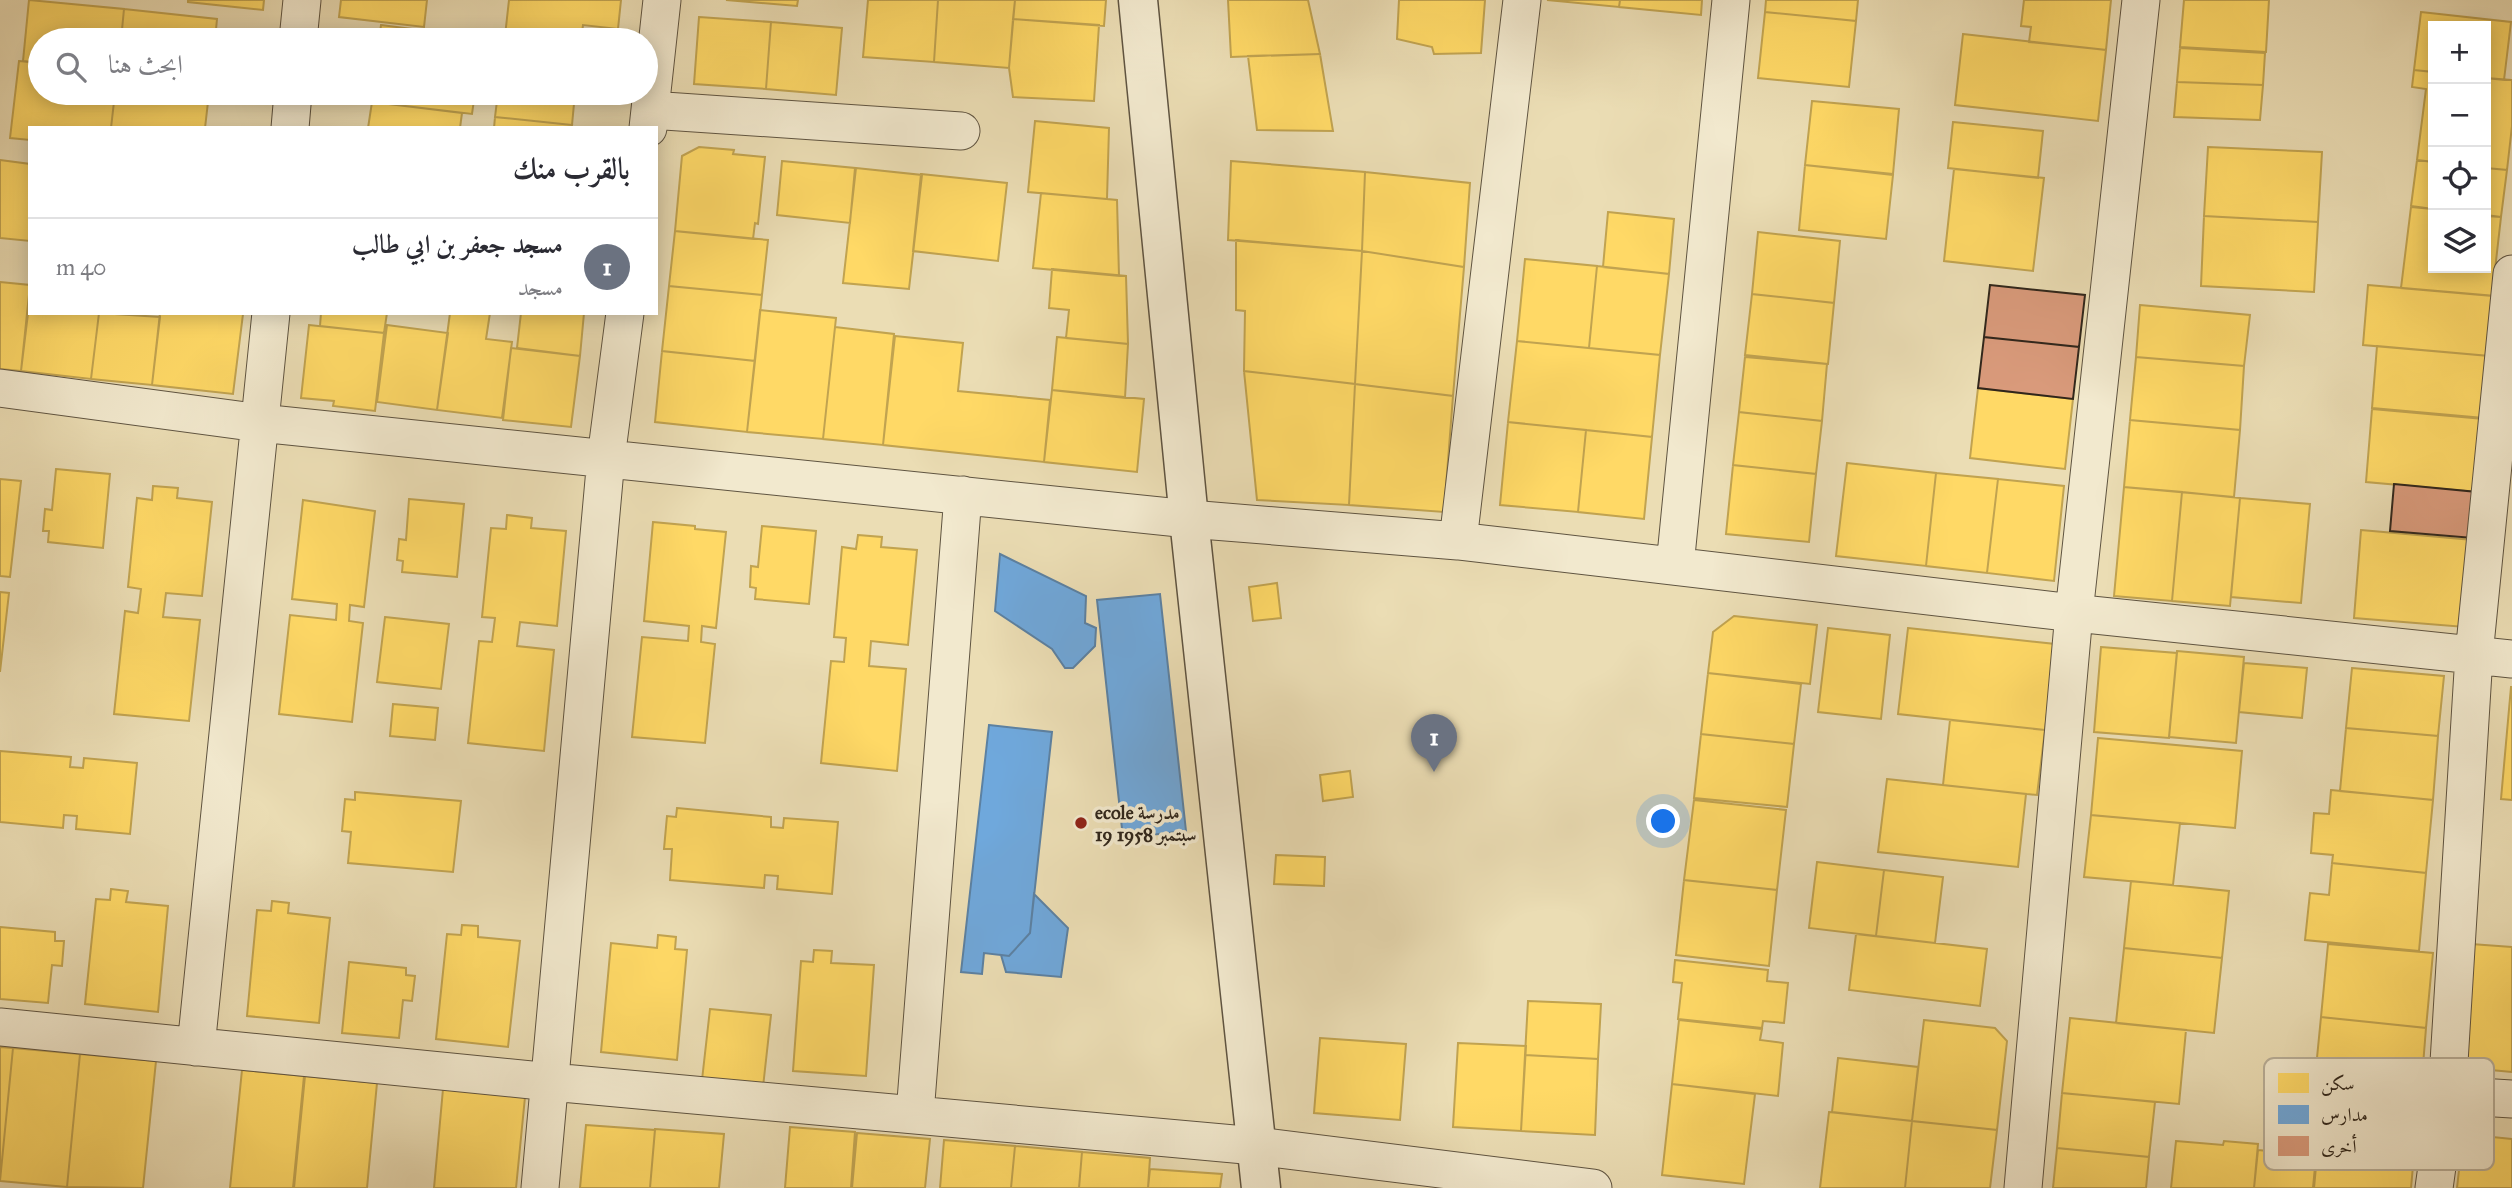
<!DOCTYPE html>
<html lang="ar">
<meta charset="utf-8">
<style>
:root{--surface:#fff;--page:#f2f2f3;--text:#2b2b33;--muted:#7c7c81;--line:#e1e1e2;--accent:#7c3aed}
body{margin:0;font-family:"IM FELL Great Primer",Amiri,serif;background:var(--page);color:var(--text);direction:rtl}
.controls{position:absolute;right:21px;top:21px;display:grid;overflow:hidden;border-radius:0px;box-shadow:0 4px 18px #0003}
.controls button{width:63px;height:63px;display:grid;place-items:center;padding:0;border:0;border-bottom:2px solid var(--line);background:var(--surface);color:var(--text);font:35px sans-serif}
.you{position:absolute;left:1664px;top:822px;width:24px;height:24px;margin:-18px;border:5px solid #fff;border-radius:50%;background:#1a73e8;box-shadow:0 0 0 10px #1a73e833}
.badge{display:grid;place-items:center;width:46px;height:46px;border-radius:50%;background:var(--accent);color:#fff;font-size:23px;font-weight:700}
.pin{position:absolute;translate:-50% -58px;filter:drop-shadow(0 2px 4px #0008)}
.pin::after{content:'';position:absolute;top:37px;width:24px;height:21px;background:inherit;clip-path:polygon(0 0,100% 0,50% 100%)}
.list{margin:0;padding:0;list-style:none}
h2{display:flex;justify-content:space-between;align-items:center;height:91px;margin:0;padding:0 28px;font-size:30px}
h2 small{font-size:23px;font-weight:400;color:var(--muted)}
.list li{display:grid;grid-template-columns:46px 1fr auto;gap:21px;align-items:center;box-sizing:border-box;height:98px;padding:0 28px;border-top:2px solid var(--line)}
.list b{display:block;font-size:26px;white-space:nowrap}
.list p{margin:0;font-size:23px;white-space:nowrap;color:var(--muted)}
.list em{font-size:23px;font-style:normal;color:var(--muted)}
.icon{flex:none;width:38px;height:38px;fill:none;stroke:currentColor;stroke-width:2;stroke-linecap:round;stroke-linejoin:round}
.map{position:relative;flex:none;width:2512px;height:1188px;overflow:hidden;direction:ltr}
.search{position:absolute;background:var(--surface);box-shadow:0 4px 18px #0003;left:28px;top:28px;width:630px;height:77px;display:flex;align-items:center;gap:18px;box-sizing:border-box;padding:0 24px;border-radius:38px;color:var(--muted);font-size:26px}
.panel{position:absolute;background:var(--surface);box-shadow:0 4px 18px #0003;left:28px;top:126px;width:630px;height:189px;border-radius:0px;direction:rtl}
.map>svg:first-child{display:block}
.homes{fill:#ffd966;stroke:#c1a350;stroke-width:2}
.schools{fill:#6fa8dc;stroke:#5c81a2;stroke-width:2}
.building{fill:#d99a7b;stroke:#30261b;stroke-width:2}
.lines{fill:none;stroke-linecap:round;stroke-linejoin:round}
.minor-casing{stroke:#5f5441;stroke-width:39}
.tertiary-casing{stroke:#5f5441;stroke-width:41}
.minor{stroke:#f2e9ce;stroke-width:37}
.tertiary{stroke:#f2e9ce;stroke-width:38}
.poi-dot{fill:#8f2418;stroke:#f2e9ce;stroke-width:2.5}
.labels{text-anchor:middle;stroke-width:7;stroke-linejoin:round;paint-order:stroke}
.poi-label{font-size:19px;font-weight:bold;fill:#30261b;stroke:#f2e9ce;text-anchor:start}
.key{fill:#f2e9ce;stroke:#b8ae98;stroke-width:2}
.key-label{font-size:19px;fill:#30261b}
</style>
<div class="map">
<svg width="2512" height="1188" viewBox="0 0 2512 1188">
<rect width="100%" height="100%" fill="#ebddb4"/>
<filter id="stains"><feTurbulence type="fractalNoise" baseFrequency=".00286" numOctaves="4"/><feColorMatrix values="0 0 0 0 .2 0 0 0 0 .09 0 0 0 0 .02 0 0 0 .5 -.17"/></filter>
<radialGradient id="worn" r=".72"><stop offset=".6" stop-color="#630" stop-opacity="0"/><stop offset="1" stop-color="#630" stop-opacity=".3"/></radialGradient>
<!-- homes -->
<path class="homes" d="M29,0l95,9 -3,31h-81v23l-17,-2z
M188,0h76l-1,10 -75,-8z
M341,0h86l-3,27 -85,-10z
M509,0h112l-3,29 -35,-4 -2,15h-37l-39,-4z
M726,0h72l-1,6z
M868,0h70l-4,62 -71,-5z
M938,0h77l-6,68 -75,-6z
M1015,0h91l-2,26 -91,-7z
M1228,0h80l12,54 -89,3z
M1399,0h86l-4,53 -47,1 -2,-7 -35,-8z
M1547,0h73l-1,7z
M1620,0h82l-1,15 -82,-8z
M1766,0h92l-2,21 -91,-9z
M2024,0h87l-5,50 -77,-8 2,-15 -10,-1z
M2184,0h85l-3,52 -86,-5z
M124,9l93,10 -2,21h-94z
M1765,12l91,9 -7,66 -91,-9z
M2421,12l90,10 -7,58 -18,-2v-52h-53v46l-19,-2z
M699,17l72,5 -5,67 -72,-5z
M1013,19l86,6 -5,76 -81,-4 -4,-29z
M771,22l71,6 -6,67 -70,-6z
M381,25l101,13v2h-103z
M1963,34l143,16 -8,71 -143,-16z
M2180,48l85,5 -2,32 -86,-3z
M1320,54l13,77 -76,-1 -9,-74z
M19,61l21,2v30h75l-4,35h-81v12l-20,-2z
M2414,70l19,2v90l-16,-2 9,-71 -14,-2z
M2486,78l26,2v46l-5,44 -21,-2z
M2177,82l86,3 -3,35 -86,-3z
M115,93h94l-4,35h-94z
M373,93h102l-3,21 -100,-12z
M498,93h77l-3,32 -77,-8z
M1812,101l87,8 -6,65 -88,-9z
M372,102l90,11 -2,15h-92z
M495,117l77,8 -1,3h-77z
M1035,121l74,7 -2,71 -79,-7z
M1953,122l90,9 -5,47 -90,-10z
M699,147l35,3 -1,4 32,3 -7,67 -3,-1 -2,16 -78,-8 7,-75z
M2208,147l114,5 -4,70 -114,-6z
M0,160l30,4v77l-30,-3z
M2417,160l16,2v47l-22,-3z
M782,161l73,7 -5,55 -73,-8z
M1231,161l134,11 -3,79 -134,-11z
M1805,165l88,10 -7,64 -87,-9z
M856,168l66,7 -13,114 -66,-6z
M2486,168l21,2 -6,47 -15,-2z
M1954,169l90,9 -11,93 -89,-10z
M1365,172l105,11 -6,84 -102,-16z
M921,174l86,9 -9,78 -85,-10z
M1041,193l76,7 2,76 -86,-8z
M2411,207l22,2v59h53v-52l15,1 -9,79 -91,-8z
M1608,212l66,7 -5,55 -66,-7z
M2204,216l114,6 -4,70 -113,-6z
M675,231l93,9 -6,55 -93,-9z
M1758,232l82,9 -6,62 -82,-9z
M1236,240l126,11 -7,133 -111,-13 1,-60 -9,-1z
M1362,251l102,16 -11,129 -98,-12z
M1525,259l72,7 -8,82 -72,-7z
M1597,266l72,8 -9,81 -71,-7z
M1052,269l74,7 2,68 -62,-6 3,-28 -20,-2z
M0,282l30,3 -9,86 -21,-2z
M2368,285l127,11 -6,60 -126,-11z
M669,286l93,9 -7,66 -93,-10z
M1752,294l82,9 -6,61 -83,-9z
M30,297v16h69l-8,66 -70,-8z
M2140,305l110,10 -6,51 -108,-9z
M760,310l76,8 -13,121 -76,-7z
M99,313l61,4 -8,68 -61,-6z
M160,313l83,1 -10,80 -81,-9z
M321,313h66l-3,20 -64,-7z
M450,313h40l-4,26 26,3 -10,76 -65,-8z
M521,313h63l-4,43 -63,-8z
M309,325l75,8 -9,78 -42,-5 1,-5 -33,-3z
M387,325l61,8 -11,77 -60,-8z
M835,327l59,7 -11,111 -60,-6z
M895,336l68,7 -5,48 92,9 -6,62 -161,-17z
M1057,337l71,7 -3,54 -73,-8z
M1517,341l143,14 -8,82 -144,-15z
M2377,346l112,10 -5,62 -112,-10z
M511,348l69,8 -9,71 -68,-7z
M662,351l93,10 -8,71 -92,-10z
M1745,357l82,7 -5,57 -83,-9z
M2136,357l108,9 -4,64 -110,-10z
M1244,371l111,13 -6,121 -92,-5z
M1355,384l98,12 -9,116 -95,-7z
M1978,388l95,11 -8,70 -95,-11z
M1052,390l92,9 -7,73 -93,-10z
M2372,409l112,10 -7,73 -111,-10z
M1739,412l83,9 -6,53 -83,-9z
M2130,420l110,10 -6,67 -110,-10z
M1508,422l78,8 -8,82 -78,-7z
M1586,430l66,7 -8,82 -66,-7z
M1847,463l89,10 -10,93 -90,-10z
M1733,465l83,9 -7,68 -83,-8z
M56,469l54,5 -7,74 -55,-6 1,-11h-6l2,-22 7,1z
M1936,473l62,6 -11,94 -61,-7z
M0,479l21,2 -11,96 -10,-1z
M1998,479l66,7 -10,95 -67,-8z
M153,486l25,2 -1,10 35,4 -10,94 -36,-3 -3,24 37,3 -11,101 -75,-7 11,-103 13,2 3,-24 -13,-2 9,-89 15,2z
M2124,487l58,5 -10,109 -58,-5z
M2182,492l58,6 -10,108 -58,-5z
M2240,498l70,6 -9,99 -70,-6z
M409,499l55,5 -7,73 -55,-5 1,-11 -6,-1 2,-21 7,1z
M303,500l72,11 -11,96 -14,-2 -1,16 14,2 -11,99 -73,-8 11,-99 46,5 1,-16 -45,-5z
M507,515l25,3 -1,10 35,3 -9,95 -37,-4 -3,24 37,4 -10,101 -76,-8 11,-102 13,1 3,-24 -13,-1 9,-89 15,1z
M653,522l42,4v3l31,3 -10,96 -14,-2 -1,16 14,2 -10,99 -73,-6 10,-100 46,4 1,-15 -45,-5z
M762,526l54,5 -7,73 -54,-5 1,-11 -6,-1 1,-21 7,1z
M2361,530l112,10 -8,87 -111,-9z
M858,535l24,2 -1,10 36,3 -9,95 -37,-4 -2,25 37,3 -9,102 -76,-8 10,-102 13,1 2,-24 -12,-1 8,-90 14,2z
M1277,583l4,35 -28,3 -4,-34z
M0,592l9,1 -9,79z
M1734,616l83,9 -7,59 -102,-11 5,-41z
M385,617l64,7 -8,65 -64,-7z
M1828,628l62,7 -9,84 -63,-7z
M1908,628l147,16 -10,86 -147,-16z
M2101,647l76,6 -8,85 -75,-6z
M2177,651l67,6 -8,86 -67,-6z
M2244,663l63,5 -5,50 -63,-6z
M2352,668l92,8 -6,60 -92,-8z
M1708,673l93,11 -7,60 -93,-10z
M2511,687h1v113l-11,-1z
M393,704l45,4 -3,32 -45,-4z
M1950,720l95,10 -8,65 -94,-10z
M2346,728l92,8 -5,64 -93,-9z
M1701,734l93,10 -7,63 -93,-9z
M2098,738l144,13 -7,77 -144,-13z
M0,751l71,6 -1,10 13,1 1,-10 53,5 -7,71 -54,-5 1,-13 -13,-1 -1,13 -63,-6z
M1350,771l3,26 -30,4 -3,-26z
M1887,779l139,15 -8,73 -140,-15z
M2331,790l102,10 -7,73 -94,-10 1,-8 -22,-2 3,-40 15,1z
M355,792l106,9 -8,71 -105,-9 3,-31 -9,-1 3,-32 10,1z
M1694,800l92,10 -9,80 -93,-10z
M677,808l94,9v10l12,1 1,-10 54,4 -6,72 -55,-5 1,-13 -13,-1 -1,13 -94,-8 2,-31h-8l3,-33 9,1z
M2091,815l89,8 -7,62 -89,-8z
M1276,855l49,2 -1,29 -50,-2z
M1817,862l67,8 -8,66 -67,-8z
M2332,863l94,10 -7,78 -114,-11 5,-47 19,2z
M1884,870l59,7 -8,66 -59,-7z
M1684,880l93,10 -8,76 -93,-11z
M2131,881l98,10 -7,67 -98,-10z
M111,889l17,2 -2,11 42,4 -10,106 -73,-8 11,-105 14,1z
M272,901l17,2 -1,10 42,5 -11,105 -72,-7 10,-106 14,1z
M462,925l16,1v11l42,4 -12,106 -72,-8 11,-105 14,1z
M0,927l55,5v9h9l-2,25 -10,-1 -4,38 -48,-4z
M1856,934l131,15 -7,57 -131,-16z
M658,935l18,2 -1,12 12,1 -10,110 -76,-8 10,-109 46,5z
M2328,944l105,9 -7,75 -105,-11z
M2471,944l41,3v125l-53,-5z
M2124,948l98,10 -8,75 -98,-10z
M814,950l18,1 -1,12 43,2 -8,111 -73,-5 8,-110 12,1z
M1675,960l93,10 -1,11 21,2 -4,40 -21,-2 -1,7 -84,-9 4,-36 -9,-1z
M349,962l57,6v7l9,1 -3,25 -9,-1 -4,38 -57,-5z
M1528,1001l73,3 -3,55 -73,-4z
M710,1009l61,6 -8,72 -61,-7z
M2321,1017l105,11 -4,50 -106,-10z
M2070,1018l116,12 -7,74 -117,-11z
M1679,1020l83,9 -2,11 23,3 -5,53 -106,-12z
M1924,1020l71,8 12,13 -10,89 -85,-9z
M1320,1038l86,6 -6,76 -86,-7z
M1458,1043l68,3 -5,85 -68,-4z
M0,1047l13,1 -13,133z
M13,1048l67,6 -13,133 -67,-6z
M80,1054l76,7 -13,127 -76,-1z
M1525,1055l73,4 -3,76 -74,-4z
M1838,1058l80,9 -6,54 -80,-9z
M242,1070l62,6 -11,112h-63z
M305,1076l72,7 -10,105h-73z
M1672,1084l83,10 -11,90 -82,-9z
M443,1089l82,8 -9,91h-82z
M2062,1093l93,9 -6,55 -92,-9z
M1829,1112l83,9 -7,67h-85z
M1912,1121l85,9 -7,58h-85z
M586,1125l69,5 -5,58h-70z
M790,1127l65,5 -4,56h-66z
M655,1129l69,5 -5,54h-69z
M857,1133l73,6 -5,49h-73z
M2463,1134l49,5v49h-55z
M944,1140l71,6 -4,42h-71z
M2176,1141l47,4 1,-4 34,3 -4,44h-83z
M1015,1146l67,6 -3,36h-68z
M2057,1148l92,9 -3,31h-93z
M2258,1150l58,6 -3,32h-59z
M1082,1152l68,6 -2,30h-69z
M2317,1156l96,10 -2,22h-97z
M1150,1169l72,5 -2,14h-72z"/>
<!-- schools -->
<path class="schools" d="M1000,554l86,42 -1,27 11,5 -1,18 -22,22h-8l-13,-19 -57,-38z
M1160,594l26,237 -63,7 -26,-238z
M989,725l63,7 -22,201 -21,23 -25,-3 -2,21 -21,-2z
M1034,894l34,34 -7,49 -55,-5 -5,-17 8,1 21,-23z"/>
<!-- building -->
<path class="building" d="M1990,285l95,10 -6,52 -95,-10z
M1984,337l95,10 -6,52 -95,-11z
M2394,484l83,8 -4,46 -83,-7z"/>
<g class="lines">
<defs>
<path id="minor" d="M298,40l4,-40
M650,110l311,21
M290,128l3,-35
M648,128l14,-128
M0,388l260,35 929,96 269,22 616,72 438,46
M1458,541l64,-541
M1675,566l56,-566
M0,1027l551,55 705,64 337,42
M196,1047l75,-734
M2447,1095l65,4
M915,1114l48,-619
M540,1188l66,-730 19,-145
M2023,1188l51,-575 67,-613
M2434,1188l13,-93 27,-440 38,-381"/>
<path id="tertiary" d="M1138,0l51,519 72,669"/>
</defs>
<!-- minor casing -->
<use href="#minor" class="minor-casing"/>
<!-- tertiary casing -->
<use href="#tertiary" class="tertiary-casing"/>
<!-- minor -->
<use href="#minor" class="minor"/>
<!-- tertiary -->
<use href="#tertiary" class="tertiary"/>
</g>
<!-- markers -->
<circle class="poi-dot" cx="1081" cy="823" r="7"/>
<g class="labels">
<!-- poi labels -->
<g class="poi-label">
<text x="1095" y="819">ecole مدرسة<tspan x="1095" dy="22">19 سبتمبر 1958</tspan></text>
</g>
</g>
<!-- legend -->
<rect x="2264" y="1058" width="230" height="112" rx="10" class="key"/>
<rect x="2278" y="1073" width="31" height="20" fill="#ffd966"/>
<rect x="2278" y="1105" width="31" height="19" fill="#6fa8dc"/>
<rect x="2278" y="1136" width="31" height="20" fill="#d99a7b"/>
<g class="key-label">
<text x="2321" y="1090">سكن</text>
<text x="2321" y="1121">مدارس</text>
<text x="2321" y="1153">أخرى</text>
</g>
<rect width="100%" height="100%" filter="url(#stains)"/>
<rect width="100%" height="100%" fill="url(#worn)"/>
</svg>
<div class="controls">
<button>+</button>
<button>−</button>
<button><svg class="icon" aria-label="locate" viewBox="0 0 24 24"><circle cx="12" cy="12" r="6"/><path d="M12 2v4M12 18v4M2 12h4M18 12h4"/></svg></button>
<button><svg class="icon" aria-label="layers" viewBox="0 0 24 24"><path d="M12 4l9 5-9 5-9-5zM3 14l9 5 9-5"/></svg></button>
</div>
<div class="you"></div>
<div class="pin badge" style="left:1434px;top:772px;background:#6b7280">1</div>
<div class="search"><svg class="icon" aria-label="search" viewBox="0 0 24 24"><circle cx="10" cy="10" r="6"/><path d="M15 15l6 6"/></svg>ابحث هنا</div>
<section class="panel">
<h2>بالقرب منك<small></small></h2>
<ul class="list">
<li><span class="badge" style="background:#6b7280">1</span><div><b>مسجد جعفر بن ابي طالب</b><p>مسجد</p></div><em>40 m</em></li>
</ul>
</section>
</div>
